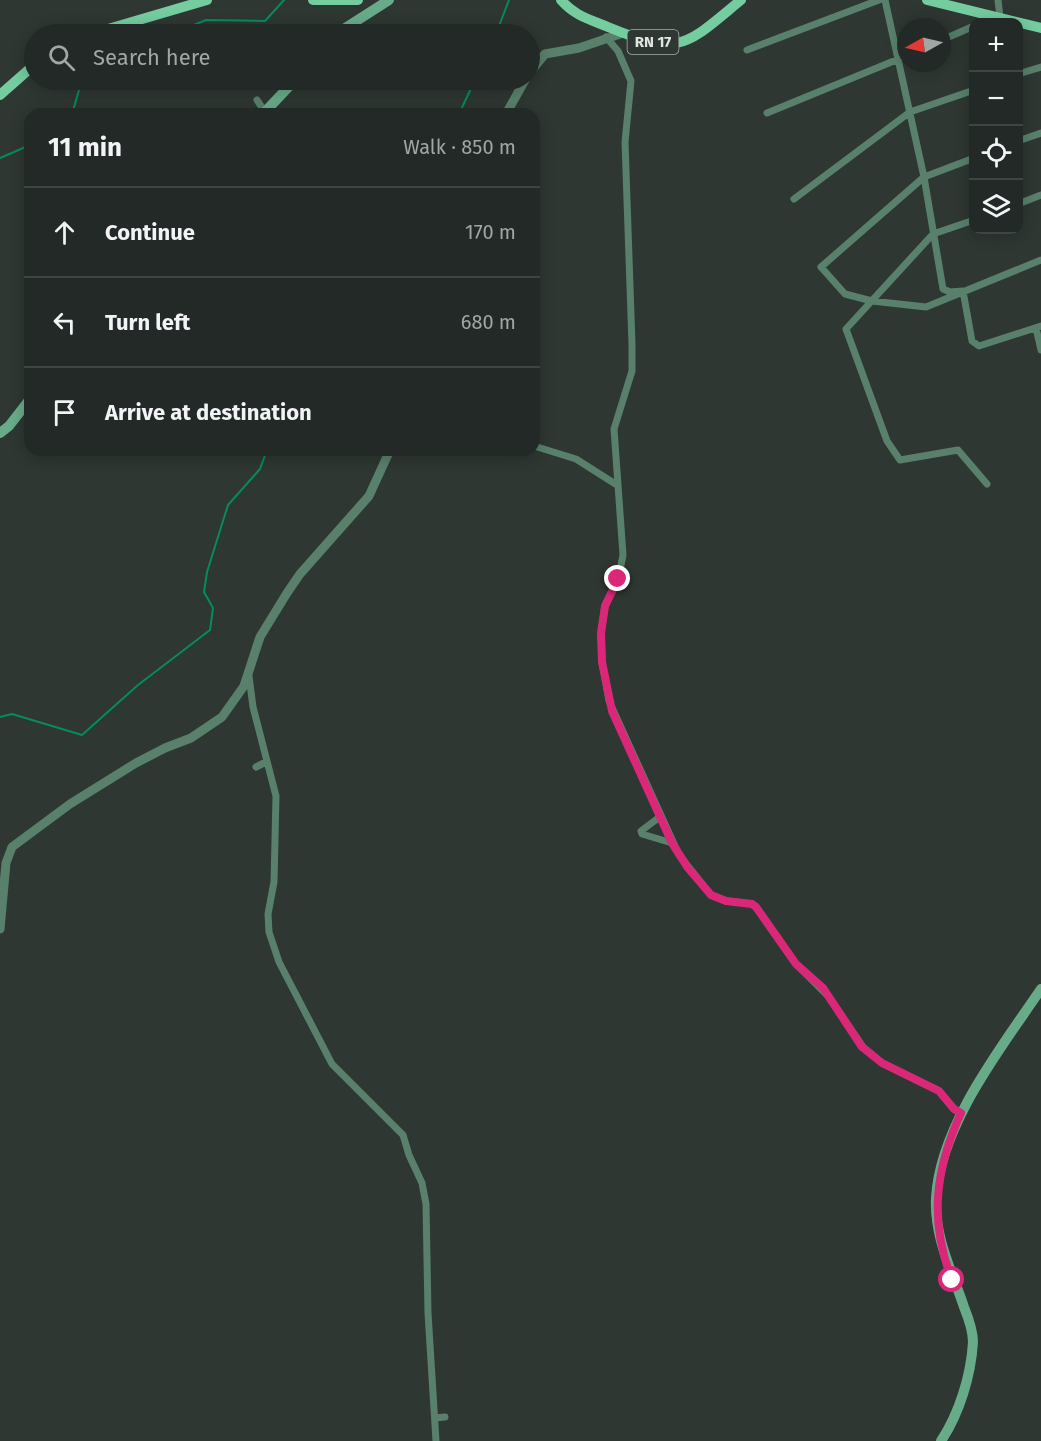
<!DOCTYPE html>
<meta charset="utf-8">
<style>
:root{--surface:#222926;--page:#2a312e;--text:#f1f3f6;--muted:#a2a6a7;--line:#3f4543}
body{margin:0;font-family:"Fira Sans",sans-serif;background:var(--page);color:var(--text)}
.controls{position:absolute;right:18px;top:18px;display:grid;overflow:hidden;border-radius:12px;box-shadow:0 3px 15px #0003}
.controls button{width:54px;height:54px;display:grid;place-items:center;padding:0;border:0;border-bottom:2px solid var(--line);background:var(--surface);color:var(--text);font:30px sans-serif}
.compass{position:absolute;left:897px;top:18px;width:54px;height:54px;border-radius:50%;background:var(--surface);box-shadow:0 3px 15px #0003;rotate:262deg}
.stop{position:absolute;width:18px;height:18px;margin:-14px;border:4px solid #db2777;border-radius:50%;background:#fff}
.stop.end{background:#db2777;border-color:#fff;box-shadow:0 2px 6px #0008}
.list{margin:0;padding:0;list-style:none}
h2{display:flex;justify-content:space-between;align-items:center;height:78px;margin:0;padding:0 24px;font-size:26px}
h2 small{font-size:20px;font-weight:400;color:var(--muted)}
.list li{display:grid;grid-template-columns:39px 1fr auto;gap:18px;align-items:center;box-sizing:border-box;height:90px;padding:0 24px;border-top:2px solid var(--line)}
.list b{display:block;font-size:22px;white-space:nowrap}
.list em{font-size:20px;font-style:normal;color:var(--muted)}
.icon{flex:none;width:33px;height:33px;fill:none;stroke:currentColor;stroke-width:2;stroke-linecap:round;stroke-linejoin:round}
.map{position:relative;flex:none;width:1041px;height:1441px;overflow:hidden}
.search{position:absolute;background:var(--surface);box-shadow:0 3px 15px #0003;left:24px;top:24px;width:516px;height:66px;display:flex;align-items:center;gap:15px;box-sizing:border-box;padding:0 21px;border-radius:33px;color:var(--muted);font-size:22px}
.panel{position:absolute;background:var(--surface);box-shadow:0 3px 15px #0003;left:24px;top:108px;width:516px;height:348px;border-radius:18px}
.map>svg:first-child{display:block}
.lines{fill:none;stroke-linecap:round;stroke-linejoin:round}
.stream{stroke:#058c5d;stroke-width:2}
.minor{stroke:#58806b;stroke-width:7}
.tertiary{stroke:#58806b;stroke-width:9}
.secondary{stroke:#68ab89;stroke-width:10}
.primary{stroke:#74cc9f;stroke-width:10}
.route{stroke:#db2777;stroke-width:8}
.labels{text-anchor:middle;stroke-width:5;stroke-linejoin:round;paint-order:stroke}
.shield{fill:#2e3732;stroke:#abb1ad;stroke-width:1.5}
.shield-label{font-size:15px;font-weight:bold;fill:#e0e5e2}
</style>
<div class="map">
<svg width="1041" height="1441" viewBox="0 0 1041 1441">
<rect width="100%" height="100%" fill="#2e3732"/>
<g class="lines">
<!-- stream -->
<path class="stream" d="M172,34l34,-14 59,1 19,-21
M496,34l13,-34
M72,114l10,-34
M459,114l16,-34
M0,158l30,-13
M0,717l12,-3 70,21 56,-50 72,-55 3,-22 -9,-16 3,-20 21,-67 32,-36 7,-19"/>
<!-- minor -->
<path class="minor" d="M885,0l39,177 19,112 7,3 13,-1 9,50 7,5 62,-20
M998,0l2,17
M981,22l14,-6
M606,37l12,14 13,30 -6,61 7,202v27l-18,58 9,126 -5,25 -13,26 -4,27 1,29 7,39 70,154 32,40 15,6 26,3 4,3 40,57 33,33 34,50 19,16 57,28 15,18 7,4
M942,40l32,-14
M747,50l132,-50
M1018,74l23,-7
M257,100l8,12
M767,113l139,-57
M1018,141l23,-8
M974,158l-50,19 -103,90 24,27 27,7 54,6 115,-47
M794,199l116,-87 64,-22
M1018,204l23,-9
M974,220l-41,14 -87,95 41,112 13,19 58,-10 29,34
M1036,328l5,22
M534,446l42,13 41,26
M249,676l4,31 23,89 -2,86 -6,32 1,18 10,30 53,102 71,71 6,20 13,28 4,21 2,109 8,128
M256,767l10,-5
M661,816l-20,15 1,3 30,9
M435,1418l10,-1"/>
<!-- tertiary -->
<path class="tertiary" d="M530,72l15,-18 34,-6 44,-15
M506,114l19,-34
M0,929l6,-66 6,-16 58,-43 66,-41 29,-15 26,-10 31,-21 22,-31 16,-49 27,-44 13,-19 69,-78 21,-46"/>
<!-- secondary -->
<path class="secondary" d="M336,34l53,-34
M263,114l32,-34
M0,433l9,-7 21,-27
M941,1441c18,-27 30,-65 32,-99 0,-9 -5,-25 -9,-35 -12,-36 -30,-70 -28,-109 4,-73 65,-150 105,-209"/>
<!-- primary -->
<path class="primary" d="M313,0h45
M561,0c14,16 28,19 47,27 73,30 77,19 133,-27
M927,0l114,28
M91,34l116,-34
M0,95l34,-30"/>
</g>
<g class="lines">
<!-- route -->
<path class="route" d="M618,579l-13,27 -4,27 1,29 10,49 60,132 16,25 23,27 15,6 26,3 4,3 40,57 27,24 39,59 20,16 57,28 15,18 7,4c-26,57 -32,108 -9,167"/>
</g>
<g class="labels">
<!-- shield labels -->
<rect class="shield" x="627.5" y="30" width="51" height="24" rx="4.5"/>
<g class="shield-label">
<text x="653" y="47">RN 17</text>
</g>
</g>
</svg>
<div class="controls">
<button>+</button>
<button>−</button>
<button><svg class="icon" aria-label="locate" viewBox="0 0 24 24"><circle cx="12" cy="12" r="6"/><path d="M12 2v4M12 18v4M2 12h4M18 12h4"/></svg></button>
<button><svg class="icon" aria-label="layers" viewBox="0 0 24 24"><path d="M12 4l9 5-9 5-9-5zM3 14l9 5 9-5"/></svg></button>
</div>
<svg class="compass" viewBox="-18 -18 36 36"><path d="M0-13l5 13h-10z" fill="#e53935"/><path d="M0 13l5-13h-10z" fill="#a2a6a7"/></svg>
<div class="stop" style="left:952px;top:1280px"></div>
<div class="stop end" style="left:618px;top:579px"></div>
<div class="search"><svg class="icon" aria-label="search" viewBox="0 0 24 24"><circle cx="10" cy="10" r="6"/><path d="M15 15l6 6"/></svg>Search here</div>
<section class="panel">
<h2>11 min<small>Walk · 850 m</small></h2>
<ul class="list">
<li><svg class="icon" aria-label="ahead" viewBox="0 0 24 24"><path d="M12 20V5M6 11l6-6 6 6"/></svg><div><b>Continue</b></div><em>170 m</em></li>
<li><svg class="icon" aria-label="left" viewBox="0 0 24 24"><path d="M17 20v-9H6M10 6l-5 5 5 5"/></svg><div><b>Turn left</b></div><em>680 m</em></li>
<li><svg class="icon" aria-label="arrive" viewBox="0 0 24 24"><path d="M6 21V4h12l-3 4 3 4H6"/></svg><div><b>Arrive at destination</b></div></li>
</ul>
</section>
</div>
